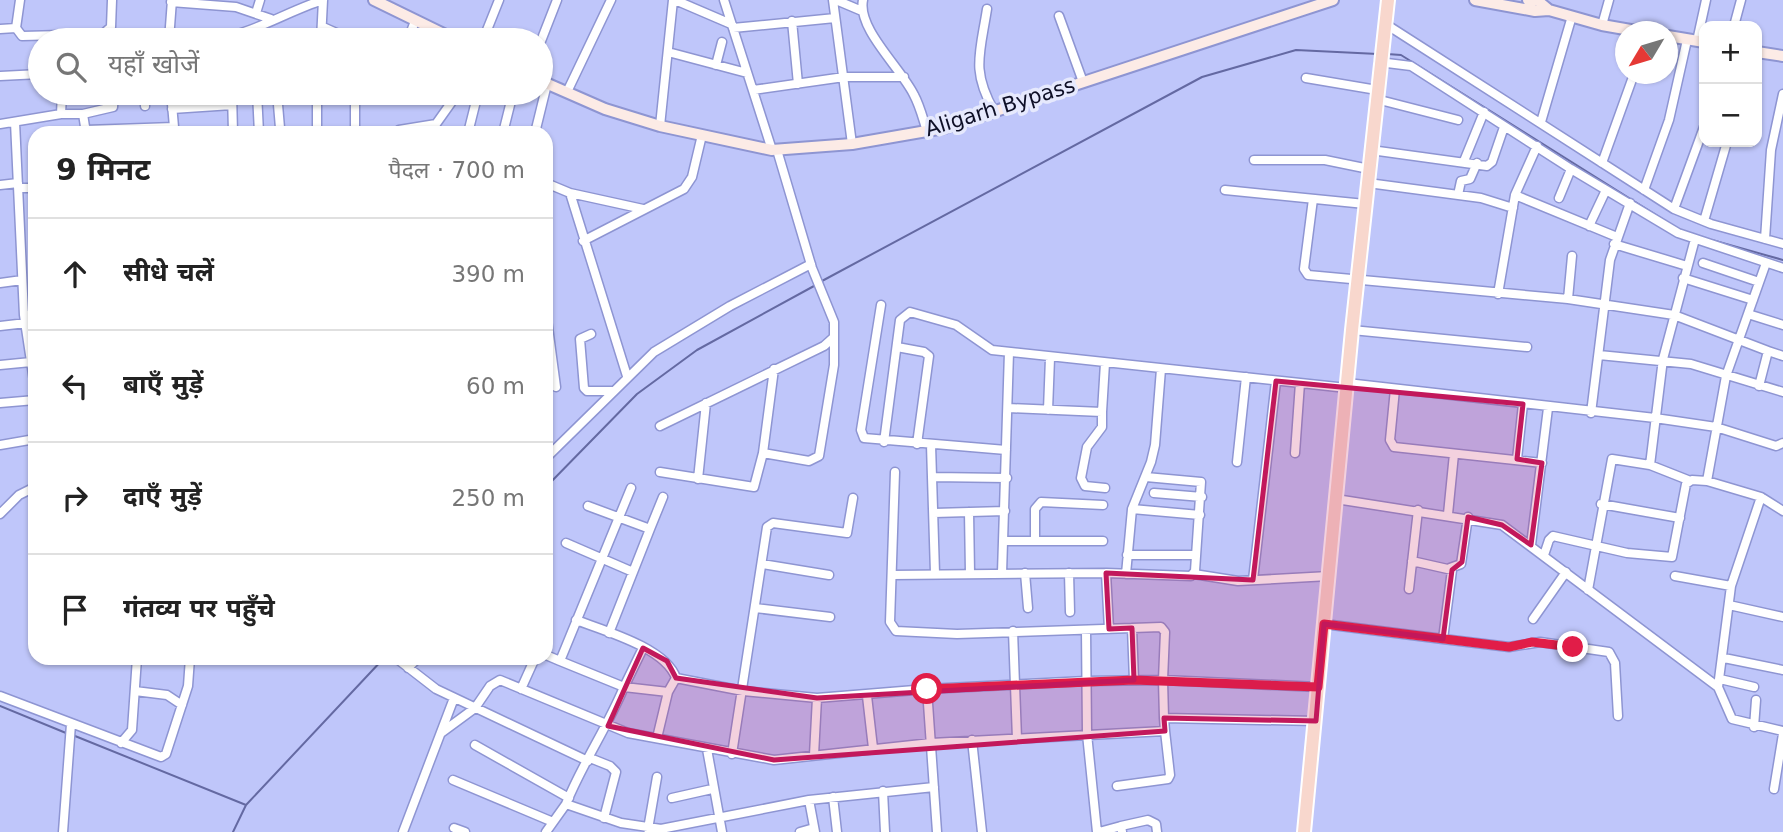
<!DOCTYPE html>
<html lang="hi">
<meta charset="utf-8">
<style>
:root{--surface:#fff;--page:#f6f6f6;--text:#222;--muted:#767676;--line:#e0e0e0}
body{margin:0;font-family:"DejaVu Sans","Noto Sans Devanagari",sans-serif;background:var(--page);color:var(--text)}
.controls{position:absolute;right:21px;top:21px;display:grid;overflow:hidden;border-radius:14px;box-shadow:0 2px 5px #0004}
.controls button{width:63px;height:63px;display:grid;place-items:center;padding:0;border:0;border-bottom:2px solid var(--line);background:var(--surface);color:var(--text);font:35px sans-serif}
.compass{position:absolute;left:1615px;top:21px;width:63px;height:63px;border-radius:50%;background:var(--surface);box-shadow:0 2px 5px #0004;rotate:232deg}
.stop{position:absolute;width:21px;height:21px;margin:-16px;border:5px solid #e11d48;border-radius:50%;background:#fff}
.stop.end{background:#e11d48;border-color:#fff;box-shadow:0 2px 7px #0008}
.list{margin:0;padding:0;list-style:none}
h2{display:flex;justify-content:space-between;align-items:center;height:91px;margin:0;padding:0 28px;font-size:30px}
h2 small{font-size:23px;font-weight:400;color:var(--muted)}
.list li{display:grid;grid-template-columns:46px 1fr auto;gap:21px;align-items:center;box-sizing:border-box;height:112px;padding:0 28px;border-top:2px solid var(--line)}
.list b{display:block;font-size:26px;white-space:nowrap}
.list em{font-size:23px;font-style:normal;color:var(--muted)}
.icon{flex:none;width:38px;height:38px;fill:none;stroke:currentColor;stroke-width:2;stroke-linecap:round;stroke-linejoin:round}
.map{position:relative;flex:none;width:1783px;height:832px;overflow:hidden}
.search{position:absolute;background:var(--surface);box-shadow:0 2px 5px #0004;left:28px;top:28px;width:525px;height:77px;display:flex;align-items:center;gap:18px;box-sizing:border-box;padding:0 24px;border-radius:38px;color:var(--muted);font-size:26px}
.panel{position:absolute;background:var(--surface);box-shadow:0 2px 5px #0004;left:28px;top:126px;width:525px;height:539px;border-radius:21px}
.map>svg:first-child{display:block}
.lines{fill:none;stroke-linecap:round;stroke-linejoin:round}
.stream{stroke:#6469a2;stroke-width:2}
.street-casing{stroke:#8e95d2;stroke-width:11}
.secondary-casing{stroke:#8e95d2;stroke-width:14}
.primary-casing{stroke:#fff;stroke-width:16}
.street{stroke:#fff;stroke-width:8}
.secondary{stroke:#fcebe6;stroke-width:10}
.primary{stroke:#f8d7cd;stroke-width:12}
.route{stroke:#e11d48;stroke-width:9}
.marked{fill:#c2185b;fill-opacity:0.2;stroke:#c2185b;stroke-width:5;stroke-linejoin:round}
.labels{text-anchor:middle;stroke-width:7;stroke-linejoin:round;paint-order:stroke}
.street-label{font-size:21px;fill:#0e0f26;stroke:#e6e9fd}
</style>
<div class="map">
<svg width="1783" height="832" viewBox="0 0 1783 832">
<rect width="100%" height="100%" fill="#bfc6fa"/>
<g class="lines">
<!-- stream -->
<path class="stream" d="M1387,54l14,1 271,170
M1712,240l71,20
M822,281l380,-204 94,-27 82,4
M546,487l91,-93 60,-44 117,-64
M0,706l66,27
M75,736l171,69
M233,832l13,-27 138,-147"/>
<defs>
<path id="street" d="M675,0l56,24
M724,0l48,150
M833,0l19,144
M836,0l26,11
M863,0c-6,29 38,68 51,95 6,11 9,24 13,36
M171,2l65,5 35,12
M987,9c-7,45 -16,61 7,102
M256,13l4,-13
M1059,16l24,66
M792,21l6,63
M1384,23l290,186 37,15 72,20
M1602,25l7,-25
M1734,26l7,-26
M323,27l29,13
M16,28l6,8 81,-2 8,-7 1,-27
M733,28l102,-10
M0,29l16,-1 4,-28
M169,40l3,-40
M208,40c40,-3 77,-28 115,-40
M321,40l2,-40
M408,40l7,-19
M483,40l16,-40
M541,41l16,-41
M1697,41l9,-41
M668,52l79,21
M1379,62l32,4 160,103 107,64 105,35
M716,65l6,-23
M0,76l40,-2
M1306,78l71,12
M753,90l91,-13h60
M567,92l44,-92
M62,93l-1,21h22l3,19
M144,93l1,13
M171,93l3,34
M232,93l1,40
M257,93l2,40
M277,93l3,35
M355,93v40
M1376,99l82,21
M172,109l60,-4
M83,114l30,-7 1,-14
M15,122l9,193
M1541,122l31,-106
M0,124l61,-10
M660,126l13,-126
M86,130l88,-3v6
M399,130l37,-6 22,-31
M317,133v-40
M468,133l10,-40
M503,133l10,-40
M535,133l12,-49
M1371,150l116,16 5,-4 12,-35
M1254,160h71l44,9
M1464,161l20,-49
M1602,163l32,-89
M546,183l24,10 57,183
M1368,183l113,15 32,10
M0,185l18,-2
M19,188h16
M1225,190l140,14
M1644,190l25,-70 18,-80
M570,193l73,16
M1458,195l3,-14 9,-2 7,-16
M1515,195l102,42
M1559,198l12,-29
M1313,199l-9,70 4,6 260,24 106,16 94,36
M1674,209l30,-82
M1704,221l23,-79
M1589,226l17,-36
M1765,239l6,-89 12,-56
M583,241l101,-52 8,-12 10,-42
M1614,244l73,22
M1703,263l56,19
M1766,263l-40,113 -19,105 54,16 22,14
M1683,278l70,22
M0,283l22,-3
M1498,294l17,-99 22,-49
M1568,299l4,-43
M881,305l-20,125 3,8 142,12
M546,312l10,75
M1748,314l35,11
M35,315h-11l11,73
M0,326l26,-3
M1352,330l175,17
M591,334l-11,5 4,49 3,3h25
M897,347l27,5 5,4 -12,88
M1599,355l92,9 92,28
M0,365l31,-3
M1347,383l308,35 61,9 60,19 7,-3
M1759,386l9,-35 15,5
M1395,389l-5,51 4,7 148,16
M0,403l35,-3
M1009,408l93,4 3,-49
M1048,410l2,-52
M1102,412v15l-15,20 -6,31 4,8 20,2
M1591,413l19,-153 20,-57
M660,426l164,-80 10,-9v-15l-22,-54 -35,-118
M884,442l16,-122 10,-8 46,13 36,25 355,38
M0,445l35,-6
M931,445l4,128
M763,453l46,8 10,-5 15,-91v-28
M1295,453l5,-70
M546,458l108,-106 76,-46 81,-42
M1517,459l6,-55
M1237,462l9,-85
M1650,465l13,-106 32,-120
M660,472l94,15 9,-34 11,-84
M895,472l-5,150 6,9 61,3 204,-7 4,5 -2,48 -77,1 -159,8
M932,477l75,1
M698,479l8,-76
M631,488l-71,173 64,26 19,-39
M1154,493l48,4
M1336,499l166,26 216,162 14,32 51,12
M1601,504l79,14
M588,506l62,23 -41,104
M1132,509l68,6
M969,512l1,61
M934,513l71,-2
M0,514l19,-19 16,-8
M1448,514l6,-60
M650,529l13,-32
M1004,541h99
M1035,541v-32l6,-7 62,3
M566,543l67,29
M1531,545l17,-137
M1127,555h69
M1544,555l5,-15 4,-4 74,17 45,4 14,-73 6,-4 15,1
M762,564l67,11
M1450,568l11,-4 7,-47
M1002,573l7,-221
M1025,573l3,35
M1069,573l1,39
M1106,573l85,3 4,-5 6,-89 -55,-5
M1126,574l6,-65 19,-47 4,-17 6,-76
M1194,574l44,7 91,-5
M892,575l214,-2 3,56
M1675,576l56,10
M1253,580l23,-199
M1409,589l9,-79
M1588,590l24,-131 38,6 38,15
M1729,605l54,12
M755,608l75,9
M1533,619l33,-47
M576,620c29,11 90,28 100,58
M1324,624l119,15 9,-69 -40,-9
M1132,628l2,52
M1086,630l1,104 10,98
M1013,631l4,108
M1443,639l66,8 31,-5 69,10 6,11 3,53
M546,655l14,6
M396,658l40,31 152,72
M1724,658l59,12
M408,668l10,-10
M1720,679l34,8
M1718,687l13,-101 30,-89
M521,689l14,-31
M135,691l32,4 15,10
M0,696l161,61 5,-3 22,-68 2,-28
M867,696l6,52
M1164,718l-1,-38 155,7
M1754,727l2,-27
M441,733l34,-25 15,-22 10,-6 128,53 146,27 157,-17 234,-12 -1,-13 152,3
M657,738l11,-46
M972,740l10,92
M121,743l11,-13 5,-72
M475,745l94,53
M707,749l15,83
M732,754l35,-227 6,-4 74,10 6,-35
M814,755l3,-57
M590,758l20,8 6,6 -12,46
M453,780l100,42
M1117,786l51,-7 2,-4 -5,-44
M934,787l-125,13 -148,29 -40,-6 -55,-19c16,-40 41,-76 58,-117l44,5 8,-14 67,13 74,7 110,-9 10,143
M1774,789l9,-55
M883,791l2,41
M833,797l4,35
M672,798l40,-9
M809,800l6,32
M1121,826l27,-6 8,4 1,8
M454,828l11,4
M648,829l9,-52
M63,832l8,-108
M403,832l51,-134
M546,832l20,-28
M800,832l14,-4
M1099,832l22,-6 1,6"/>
<path id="secondary" d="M374,0l82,40
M1475,0l60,11 14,-1 53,15 40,7
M1528,0l10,1 11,9
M1668,36l36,6
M1757,52l26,4
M541,81l64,28 55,17 112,24 80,-6 92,-16 389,-128"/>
<path id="primary" d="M1304,832l48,-502 36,-330"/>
</defs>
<!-- street casing -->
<use href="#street" class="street-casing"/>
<!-- secondary casing -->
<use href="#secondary" class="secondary-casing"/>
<!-- primary casing -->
<use href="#primary" class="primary-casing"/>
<!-- street -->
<use href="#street" class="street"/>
<!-- secondary -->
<use href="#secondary" class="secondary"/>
<!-- primary -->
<use href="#primary" class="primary"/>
</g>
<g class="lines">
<!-- route -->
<path class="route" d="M927,689l207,-9 184,7 6,-63 185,23 23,-5 41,5"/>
</g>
<!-- marked area -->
<path class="marked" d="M1276,381l247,23 -6,55 25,4 -11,82 -29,-20 -34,-8 -6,45 -10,8 -9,69 -119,-15 -8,97 -152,-3 1,13 -391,29 -166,-34 35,-78 24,13 9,17 141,20 317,-18 -2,-52 -23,1 -3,-56 147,7z"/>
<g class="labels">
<!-- street labels -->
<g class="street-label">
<text transform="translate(1000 107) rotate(-17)" y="7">Aligarh Bypass</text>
</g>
</g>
</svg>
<div class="controls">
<button>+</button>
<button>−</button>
</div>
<svg class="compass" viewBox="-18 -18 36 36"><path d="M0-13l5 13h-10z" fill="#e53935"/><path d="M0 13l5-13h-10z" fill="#767676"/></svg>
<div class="stop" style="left:927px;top:689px"></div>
<div class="stop end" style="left:1573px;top:647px"></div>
<div class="search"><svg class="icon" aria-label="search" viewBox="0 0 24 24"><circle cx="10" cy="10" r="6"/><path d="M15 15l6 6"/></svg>यहाँ खोजें</div>
<section class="panel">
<h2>9 मिनट<small>पैदल · 700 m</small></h2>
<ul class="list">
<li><svg class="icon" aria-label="ahead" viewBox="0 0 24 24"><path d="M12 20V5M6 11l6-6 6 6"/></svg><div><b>सीधे चलें</b></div><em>390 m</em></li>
<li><svg class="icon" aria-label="left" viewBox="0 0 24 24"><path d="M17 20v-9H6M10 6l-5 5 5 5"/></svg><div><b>बाएँ मुड़ें</b></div><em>60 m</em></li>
<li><svg class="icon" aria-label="right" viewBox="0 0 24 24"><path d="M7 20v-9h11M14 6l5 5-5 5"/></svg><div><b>दाएँ मुड़ें</b></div><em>250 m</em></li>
<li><svg class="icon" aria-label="arrive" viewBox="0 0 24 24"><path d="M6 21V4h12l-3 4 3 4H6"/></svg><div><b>गंतव्य पर पहुँचे</b></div></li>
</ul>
</section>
</div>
